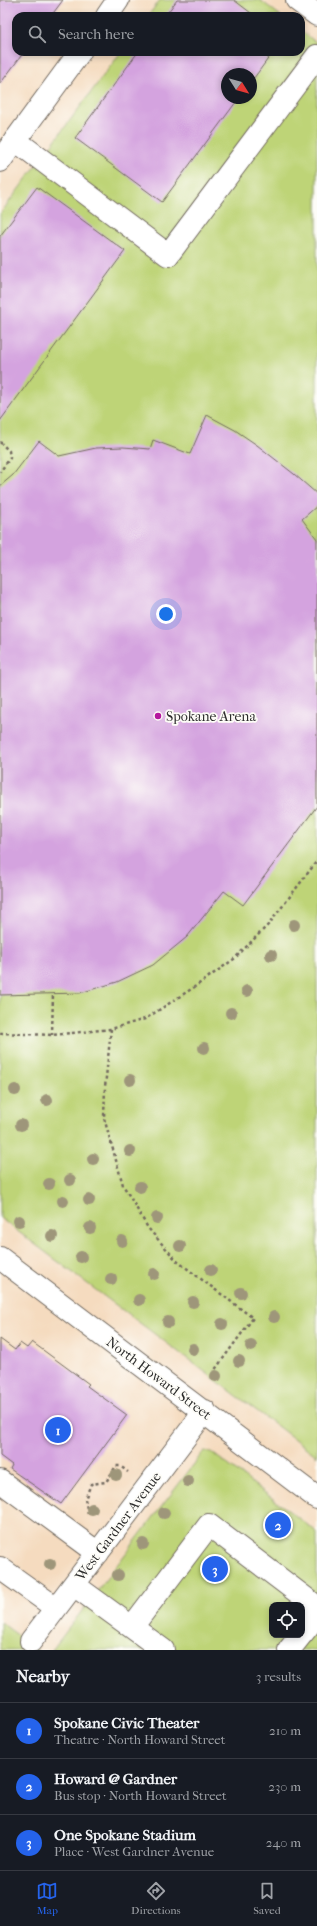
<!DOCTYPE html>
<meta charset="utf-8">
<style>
:root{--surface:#171b24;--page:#242831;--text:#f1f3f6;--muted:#9ea1a6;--line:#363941;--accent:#2563eb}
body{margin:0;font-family:"IM FELL French Canon",serif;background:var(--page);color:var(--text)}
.controls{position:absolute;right:12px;bottom:12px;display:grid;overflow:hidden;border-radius:8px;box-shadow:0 2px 6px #0003}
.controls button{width:36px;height:36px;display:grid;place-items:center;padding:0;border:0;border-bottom:1px solid var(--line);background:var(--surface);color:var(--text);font:20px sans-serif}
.compass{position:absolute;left:221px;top:68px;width:36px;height:36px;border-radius:50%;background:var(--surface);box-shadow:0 2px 6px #0003;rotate:127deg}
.you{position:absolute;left:166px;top:614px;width:14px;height:14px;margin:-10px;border:3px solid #fff;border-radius:50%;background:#1a73e8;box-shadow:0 0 0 6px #1a73e833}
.badge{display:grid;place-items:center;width:26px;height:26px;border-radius:50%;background:var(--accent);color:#fff;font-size:13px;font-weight:700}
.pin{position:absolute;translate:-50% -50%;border:2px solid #fff;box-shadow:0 1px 4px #0006}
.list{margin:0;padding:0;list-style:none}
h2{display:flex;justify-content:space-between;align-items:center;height:52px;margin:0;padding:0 16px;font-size:17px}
h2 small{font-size:13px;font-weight:400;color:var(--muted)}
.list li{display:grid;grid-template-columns:26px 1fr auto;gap:12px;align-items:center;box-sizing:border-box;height:56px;padding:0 16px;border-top:1px solid var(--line)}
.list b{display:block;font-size:15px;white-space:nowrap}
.list p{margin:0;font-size:13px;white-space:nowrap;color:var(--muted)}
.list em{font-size:13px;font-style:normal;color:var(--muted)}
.icon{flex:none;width:22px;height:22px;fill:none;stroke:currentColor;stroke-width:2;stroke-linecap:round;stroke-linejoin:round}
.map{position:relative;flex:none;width:317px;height:1650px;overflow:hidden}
.search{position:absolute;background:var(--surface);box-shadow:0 2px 6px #0003;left:12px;right:12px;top:12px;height:44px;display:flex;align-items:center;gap:10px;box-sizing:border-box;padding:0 14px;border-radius:12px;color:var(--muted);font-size:15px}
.sheet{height:220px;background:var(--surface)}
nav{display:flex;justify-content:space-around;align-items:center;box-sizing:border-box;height:56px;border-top:1px solid var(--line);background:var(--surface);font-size:11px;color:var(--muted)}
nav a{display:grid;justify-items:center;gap:2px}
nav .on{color:var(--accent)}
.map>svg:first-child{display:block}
.green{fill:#bed477;stroke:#748051;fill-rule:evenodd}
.building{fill:#d4a3df}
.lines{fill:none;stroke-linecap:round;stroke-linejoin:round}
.minor-casing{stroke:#72695f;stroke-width:24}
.path{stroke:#72695f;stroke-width:2.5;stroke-dasharray:3 3;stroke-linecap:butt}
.minor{stroke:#fff;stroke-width:22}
.tree{fill:#9e967a}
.poi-dot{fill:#b5179e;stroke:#fdfcf7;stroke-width:1.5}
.labels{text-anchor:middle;stroke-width:3.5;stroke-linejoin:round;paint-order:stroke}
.poi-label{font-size:14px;fill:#2b2b2b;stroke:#fdfcf7;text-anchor:start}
.street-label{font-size:14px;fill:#2b2b2b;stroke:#fdfcf7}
</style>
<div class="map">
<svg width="317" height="1650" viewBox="0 0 317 1650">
<rect width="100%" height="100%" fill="#fdfcf7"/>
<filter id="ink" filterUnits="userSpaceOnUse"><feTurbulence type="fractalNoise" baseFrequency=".025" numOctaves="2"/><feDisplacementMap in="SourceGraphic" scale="8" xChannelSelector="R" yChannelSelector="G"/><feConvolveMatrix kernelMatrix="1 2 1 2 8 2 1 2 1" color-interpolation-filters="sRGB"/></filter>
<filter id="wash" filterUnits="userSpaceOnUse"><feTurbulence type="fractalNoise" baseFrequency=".012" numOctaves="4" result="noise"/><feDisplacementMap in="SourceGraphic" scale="16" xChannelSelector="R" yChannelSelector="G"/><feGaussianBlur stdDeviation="0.9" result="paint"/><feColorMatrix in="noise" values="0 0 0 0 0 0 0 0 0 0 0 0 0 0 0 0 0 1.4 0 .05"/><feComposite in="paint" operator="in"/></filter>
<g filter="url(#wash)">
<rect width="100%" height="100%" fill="#f5dbbf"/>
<!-- green -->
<path class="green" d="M160,0h100l21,16h-133z
M301,31l16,12v1413l-317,-238v-1004l121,-162h180zM227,74h24v24h-24z
M204,1451l7,1 106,80v118h-265zM272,1605h30v30h-30z
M0,1622l38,28h-38z"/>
<g id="blocks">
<!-- building -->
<path class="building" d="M0,0h63l-12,16h-35v36h8l-24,32z
M177,0h57l21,16h-90z
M138,52h135l-22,30v-8h-24v24h12l-77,104 -87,-64z
M37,187l88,64 -125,170v-185z
M207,415l28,15 22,15 37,29 23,20v12l-15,13 15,20v267l-74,99 -19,-14 -37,46 -34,28 -36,17 -37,11 -80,2v-509l13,-11 26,-34 20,15 37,-8 27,-1 27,2 3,-9 37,14z
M0,1339l15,11 5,-7 7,5 5,-6 57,42 -2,2 40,29 -66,89 -51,-35 2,-4 -12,-9z"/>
</g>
</g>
<g filter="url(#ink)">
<use href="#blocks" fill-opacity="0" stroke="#72695f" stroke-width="1"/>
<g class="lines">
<defs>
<path id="minor" d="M297,0l20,15
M107,16l11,-16
M15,140l153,115 149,-199
M0,161l80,-109
M0,1258l317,240
M0,1481l98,72
M0,1568l56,40
M74,1585l89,65
M132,1627l77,-102 108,82
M302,1634l15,-19
M31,1641l174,-230
M289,1650l12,-15"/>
</defs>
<!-- minor casing -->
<use href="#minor" class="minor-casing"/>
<!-- path -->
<path class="path" d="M0,442l9,9 1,7 -10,14
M111,1029l-6,58 -1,31 19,67 25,43 29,33 76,57 -39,53
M0,1033l52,2 59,-6 34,-10 51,-33 38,-27 35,-35 48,-63
M52,1035l1,-42
M88,1514l-3,-15 6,-15 15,-2 10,-16h4l8,6"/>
<!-- minor -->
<use href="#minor" class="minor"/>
</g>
<!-- trees -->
<g class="tree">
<circle cx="294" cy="925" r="6"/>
<circle cx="271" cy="955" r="6"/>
<circle cx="247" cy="991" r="6"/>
<circle cx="231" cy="1013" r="6"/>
<circle cx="204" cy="1048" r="6"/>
<circle cx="130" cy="1080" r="6"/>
<circle cx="15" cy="1090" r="6"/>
<circle cx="47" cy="1100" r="6"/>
<circle cx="21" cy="1125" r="6"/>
<circle cx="130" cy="1151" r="6"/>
<circle cx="93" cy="1159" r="6"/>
<circle cx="70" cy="1180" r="6"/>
<circle cx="49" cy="1184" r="6"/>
<circle cx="140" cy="1187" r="6"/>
<circle cx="89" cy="1200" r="6"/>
<circle cx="63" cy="1201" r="6"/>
<circle cx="157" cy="1218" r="6"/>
<circle cx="19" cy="1221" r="6"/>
<circle cx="90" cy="1228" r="6"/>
<circle cx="52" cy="1236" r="6"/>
<circle cx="122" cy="1241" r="6"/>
<circle cx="180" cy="1246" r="6"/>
<circle cx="81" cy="1257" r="6"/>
<circle cx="211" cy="1270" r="6"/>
<circle cx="154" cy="1274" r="6"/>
<circle cx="111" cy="1279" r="6"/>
<circle cx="241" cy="1293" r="6"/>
<circle cx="139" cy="1300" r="6"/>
<circle cx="193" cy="1302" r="6"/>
<circle cx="274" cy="1317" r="6"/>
<circle cx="168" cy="1322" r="6"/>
<circle cx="222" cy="1324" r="6"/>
<circle cx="251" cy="1346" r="6"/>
<circle cx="193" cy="1349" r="6"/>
<circle cx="239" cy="1361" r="6"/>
<circle cx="216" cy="1376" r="6"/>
<circle cx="116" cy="1475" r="6"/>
<circle cx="188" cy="1481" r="6"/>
<circle cx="92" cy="1509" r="6"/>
<circle cx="164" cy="1513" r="6"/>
<circle cx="143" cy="1544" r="6"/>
<circle cx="50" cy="1564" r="6"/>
<circle cx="118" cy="1575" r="6"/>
</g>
</g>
<!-- markers -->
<circle class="poi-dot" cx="158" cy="716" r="4"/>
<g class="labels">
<!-- poi labels -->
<g class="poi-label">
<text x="166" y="721">Spokane Arena</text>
</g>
<!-- street labels -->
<g class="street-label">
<text transform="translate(159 1378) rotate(37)" y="5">North Howard Street</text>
<text transform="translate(118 1526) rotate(-53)" y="5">West Gardner Avenue</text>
</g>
</g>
</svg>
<div class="controls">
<button><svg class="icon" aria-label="locate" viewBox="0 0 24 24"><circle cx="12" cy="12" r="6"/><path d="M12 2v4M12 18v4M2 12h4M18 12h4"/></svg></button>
</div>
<svg class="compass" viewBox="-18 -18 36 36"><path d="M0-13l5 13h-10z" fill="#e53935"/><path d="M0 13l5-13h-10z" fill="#9ea1a6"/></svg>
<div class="you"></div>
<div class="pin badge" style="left:58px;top:1430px">1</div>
<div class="pin badge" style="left:278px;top:1525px">2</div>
<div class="pin badge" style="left:215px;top:1569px">3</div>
<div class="search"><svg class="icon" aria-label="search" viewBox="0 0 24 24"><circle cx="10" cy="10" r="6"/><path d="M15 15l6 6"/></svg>Search here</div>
</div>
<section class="sheet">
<h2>Nearby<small>3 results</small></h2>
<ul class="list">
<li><span class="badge">1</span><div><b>Spokane Civic Theater</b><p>Theatre · North Howard Street</p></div><em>210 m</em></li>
<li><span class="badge">2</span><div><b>Howard @ Gardner</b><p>Bus stop · North Howard Street</p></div><em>230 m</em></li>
<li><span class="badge">3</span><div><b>One Spokane Stadium</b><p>Place · West Gardner Avenue</p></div><em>240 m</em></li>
</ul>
</section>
<nav>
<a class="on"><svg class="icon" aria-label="map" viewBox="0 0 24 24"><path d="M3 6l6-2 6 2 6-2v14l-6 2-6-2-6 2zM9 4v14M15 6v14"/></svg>Map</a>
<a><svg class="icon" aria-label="directions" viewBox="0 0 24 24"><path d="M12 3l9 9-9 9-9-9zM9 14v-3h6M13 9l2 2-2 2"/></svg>Directions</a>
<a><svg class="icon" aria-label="saved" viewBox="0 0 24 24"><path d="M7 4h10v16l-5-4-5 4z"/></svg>Saved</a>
</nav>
